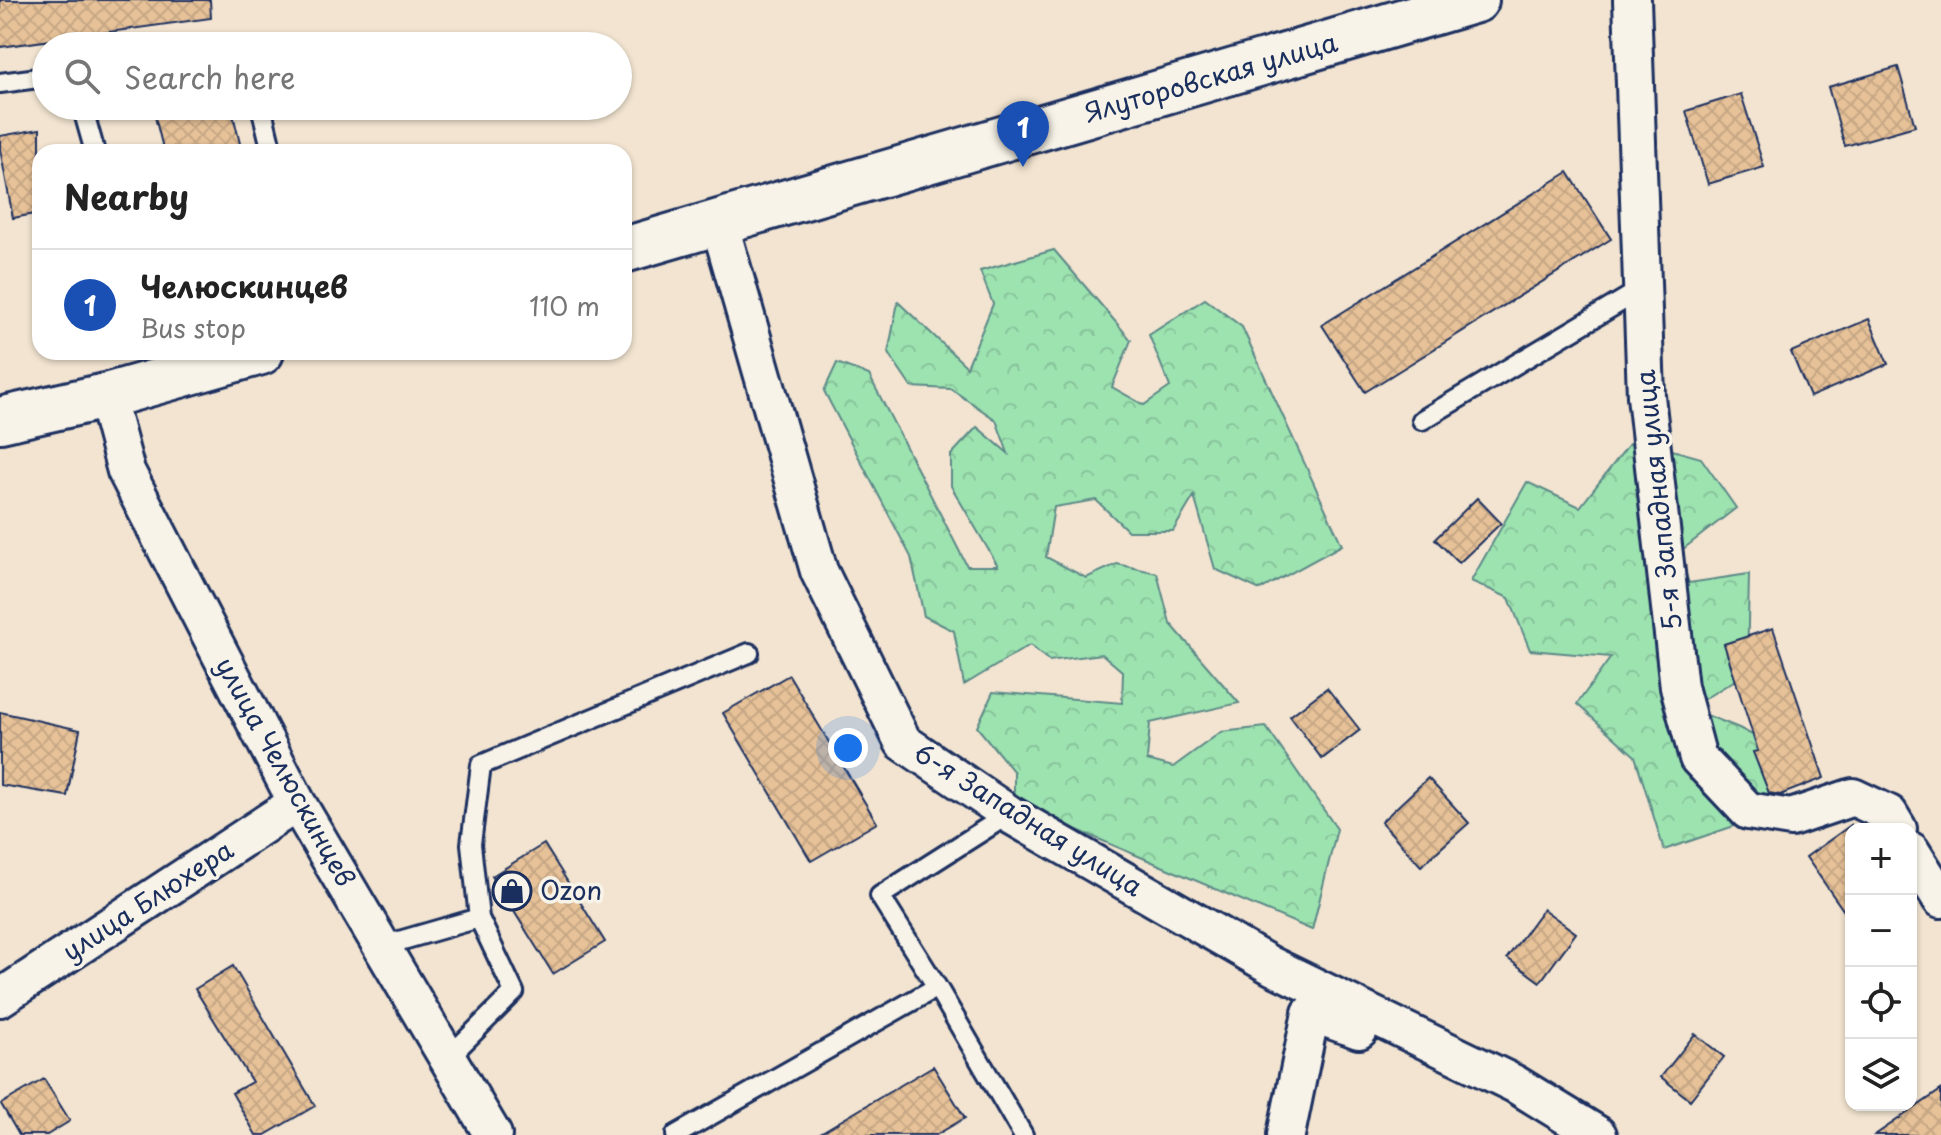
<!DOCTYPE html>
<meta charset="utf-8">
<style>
:root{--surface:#fff;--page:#f2f2f2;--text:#222;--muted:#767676;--line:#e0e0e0;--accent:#d93025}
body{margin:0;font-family:"Playpen Sans",sans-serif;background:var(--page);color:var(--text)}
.controls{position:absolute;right:24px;bottom:24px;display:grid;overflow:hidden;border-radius:16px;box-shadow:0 2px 6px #0004}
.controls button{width:72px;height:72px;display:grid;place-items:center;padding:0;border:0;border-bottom:2px solid var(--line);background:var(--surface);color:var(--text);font:40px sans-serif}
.you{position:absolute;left:848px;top:748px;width:28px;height:28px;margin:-20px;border:6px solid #fff;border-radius:50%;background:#1a73e8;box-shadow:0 0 0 12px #1a73e833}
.badge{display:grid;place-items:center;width:52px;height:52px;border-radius:50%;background:var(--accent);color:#fff;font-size:26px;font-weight:700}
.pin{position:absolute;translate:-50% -66px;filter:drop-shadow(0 2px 4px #0008)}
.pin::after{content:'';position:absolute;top:42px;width:28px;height:24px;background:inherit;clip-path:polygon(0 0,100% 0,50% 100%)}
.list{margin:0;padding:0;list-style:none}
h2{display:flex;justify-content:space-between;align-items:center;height:104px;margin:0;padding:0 32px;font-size:34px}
h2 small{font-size:26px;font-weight:400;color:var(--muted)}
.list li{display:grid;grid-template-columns:52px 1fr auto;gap:24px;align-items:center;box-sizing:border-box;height:112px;padding:0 32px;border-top:2px solid var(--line)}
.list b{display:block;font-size:30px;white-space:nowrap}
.list p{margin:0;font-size:26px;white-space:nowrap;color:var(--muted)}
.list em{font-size:26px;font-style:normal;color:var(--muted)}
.icon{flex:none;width:44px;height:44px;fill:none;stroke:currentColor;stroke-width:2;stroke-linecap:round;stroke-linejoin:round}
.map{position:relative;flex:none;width:1941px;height:1135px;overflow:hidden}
.search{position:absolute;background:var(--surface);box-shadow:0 2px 6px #0004;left:32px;top:32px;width:600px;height:88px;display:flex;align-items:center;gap:20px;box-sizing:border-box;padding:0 28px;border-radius:44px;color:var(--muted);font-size:30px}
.panel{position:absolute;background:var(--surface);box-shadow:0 2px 6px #0004;left:32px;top:144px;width:600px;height:216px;border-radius:24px}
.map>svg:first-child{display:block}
.forest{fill:url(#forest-crowns);stroke:#5c8987;stroke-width:2}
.building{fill:url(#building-cross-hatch);stroke:#1b2f5e;stroke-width:2}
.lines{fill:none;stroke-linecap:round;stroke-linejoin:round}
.service-casing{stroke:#1b2f5e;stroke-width:24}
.minor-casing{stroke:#1b2f5e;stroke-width:42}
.primary-casing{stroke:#1b2f5e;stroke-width:50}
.service{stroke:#f7f3e8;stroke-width:18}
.minor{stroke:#f7f3e8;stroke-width:36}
.primary{stroke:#f7f3e8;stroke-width:44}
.labels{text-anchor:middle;stroke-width:7;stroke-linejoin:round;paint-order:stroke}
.street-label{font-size:26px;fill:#1b2f5e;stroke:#f7f3e8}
.poi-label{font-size:26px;fill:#1b2f5e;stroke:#f7f3e8;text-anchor:start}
</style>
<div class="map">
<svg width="1941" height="1135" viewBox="0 0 1941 1135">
<defs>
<pattern id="forest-crowns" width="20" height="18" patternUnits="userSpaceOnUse" patternTransform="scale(2)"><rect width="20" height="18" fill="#9de3b0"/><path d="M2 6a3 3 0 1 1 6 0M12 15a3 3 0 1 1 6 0" fill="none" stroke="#87c39a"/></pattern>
<pattern id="building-cross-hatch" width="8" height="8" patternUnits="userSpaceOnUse" patternTransform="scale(2)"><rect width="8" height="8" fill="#e7c298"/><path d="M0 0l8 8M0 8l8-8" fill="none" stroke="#c6a785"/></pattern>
</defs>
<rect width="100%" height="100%" fill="#f2e4d0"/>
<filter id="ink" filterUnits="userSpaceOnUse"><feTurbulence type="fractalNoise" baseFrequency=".0125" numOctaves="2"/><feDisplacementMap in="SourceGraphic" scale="16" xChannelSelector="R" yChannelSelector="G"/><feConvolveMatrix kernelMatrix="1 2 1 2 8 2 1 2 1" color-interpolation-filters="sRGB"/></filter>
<g filter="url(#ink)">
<!-- forest -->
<path class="forest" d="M1054,250l77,90 -19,47 32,18 26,-18 -21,-52 56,-36 37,28 100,218 -82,45 -45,-21 -21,-73 -21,35h-45l-32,-31 -42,7 -8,50 40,21 31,-14 40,9 13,50 69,80 -89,20 -3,37 26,7 48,-35 45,-5 71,102 -25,101 -298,-127v-31l-37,-45 16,-35 129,11 1,-31 -21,-18 -53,7 -19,-16 -66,40 -10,-54 -30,-15 -13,-59 -87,-166 13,-28 32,12 98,191h31l-47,-80v-31l26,-28 31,26 -12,-33 -45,-31 -40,-2 -23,-34 10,-51 69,65 26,-63 -13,-33z
M1633,439l68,19 35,50 -58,45 11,30 60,-9 -2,99 -58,35 50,20 50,26 -8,56 -117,40 -29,-94 -58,-52 34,-47 -81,-7 -21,-52 -38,-17 56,-99 53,25z"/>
<!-- building -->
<path class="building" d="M0,0h210l1,18 -211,29z
M1898,67l17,59 -70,20 -17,-59z
M1741,94l23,73 -56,17 -22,-73z
M181,106h50l11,46h-78l-10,-39z
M40,129v84l-27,5 -13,-69v-13z
M1568,172l43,67 -246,153 -43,-67z
M1869,319l19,45 -78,33 -19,-45z
M1477,498l24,25 -42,40 -24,-24z
M1773,628l51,150 -44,17 -11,-2 -16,-41 5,-1 -34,-107z
M789,675l88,148 -66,38 -88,-148z
M1327,688l33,42 -38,29 -32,-43z
M0,712l80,18 -13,66 -67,-11z
M1428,778l41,45 -48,43 -40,-44z
M1851,825v96l-45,-64z
M544,844l61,98 -52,32 -61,-98z
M1543,909l33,24 -36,49 -33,-24z
M233,966l82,140 -50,29h-9l-24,-42 20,-11 -57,-93z
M1695,1034l29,23 -34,43 -29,-23z
M933,1066l32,52 -29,17h-119z
M44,1079l26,42 -23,14h-28l-18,-31z
M1941,1090v45h-66z"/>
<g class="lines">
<defs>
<path id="service" d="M0,83l46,-6
M82,106l13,46
M261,106l11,46
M1422,420l220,-131
M479,918l-8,-74 10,-79 268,-112
M382,946l97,-28 35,74 -66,66
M937,987l86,148
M676,1135l261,-148 -57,-91 129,-82"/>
<path id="minor" d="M1632,0l14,396 33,291 19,71 50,53 43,7 62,-21 36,17 9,15
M719,222l100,349 84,171 106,72 263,152 243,118 83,51
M106,396l20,75 171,332 196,332
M1911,851l30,48
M0,998l297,-195
M1286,1135l25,-122 48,17"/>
<path id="primary" d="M624,250l852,-250
M0,420l106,-24 155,-44"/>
</defs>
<!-- service casing -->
<use href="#service" class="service-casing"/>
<!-- minor casing -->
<use href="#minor" class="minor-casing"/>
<!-- primary casing -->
<use href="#primary" class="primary-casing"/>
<!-- service -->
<use href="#service" class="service"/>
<!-- minor -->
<use href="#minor" class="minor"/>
<!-- primary -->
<use href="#primary" class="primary"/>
</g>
</g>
<!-- icons -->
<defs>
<symbol id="shop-ring" viewBox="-11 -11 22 22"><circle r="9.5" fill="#f7f3e8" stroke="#1b2f5e" stroke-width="1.5"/><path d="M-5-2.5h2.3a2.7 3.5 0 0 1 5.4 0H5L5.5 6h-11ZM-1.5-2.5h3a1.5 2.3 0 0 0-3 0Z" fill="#1b2f5e"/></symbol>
</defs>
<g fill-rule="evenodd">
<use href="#shop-ring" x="490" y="869" width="44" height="44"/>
</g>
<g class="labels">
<!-- street labels -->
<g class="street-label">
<text transform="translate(1211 78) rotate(-16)" y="9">Ялуторовская улица</text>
<text transform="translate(1659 500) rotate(-96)" y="9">5-я Западная улица</text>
<text transform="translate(285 772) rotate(61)" y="9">улица Челюскинцев</text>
<text transform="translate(1028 820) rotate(32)" y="9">6-я Западная улица</text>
<text transform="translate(148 901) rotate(-33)" y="9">улица Блюхера</text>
</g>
<!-- poi labels -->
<g class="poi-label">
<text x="540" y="900">Ozon</text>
</g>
</g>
</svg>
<div class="controls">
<button>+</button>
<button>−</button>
<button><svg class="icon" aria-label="locate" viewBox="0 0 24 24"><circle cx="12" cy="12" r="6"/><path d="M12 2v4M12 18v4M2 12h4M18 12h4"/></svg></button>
<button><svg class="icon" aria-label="layers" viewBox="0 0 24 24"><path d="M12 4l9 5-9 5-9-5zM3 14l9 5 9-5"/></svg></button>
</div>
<div class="you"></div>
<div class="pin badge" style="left:1023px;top:167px;background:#1a4fb4">1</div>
<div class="search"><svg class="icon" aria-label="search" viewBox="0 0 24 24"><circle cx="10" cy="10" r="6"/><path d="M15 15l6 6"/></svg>Search here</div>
<section class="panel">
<h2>Nearby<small></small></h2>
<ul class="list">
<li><span class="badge" style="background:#1a4fb4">1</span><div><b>Челюскинцев</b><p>Bus stop</p></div><em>110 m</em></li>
</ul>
</section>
</div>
